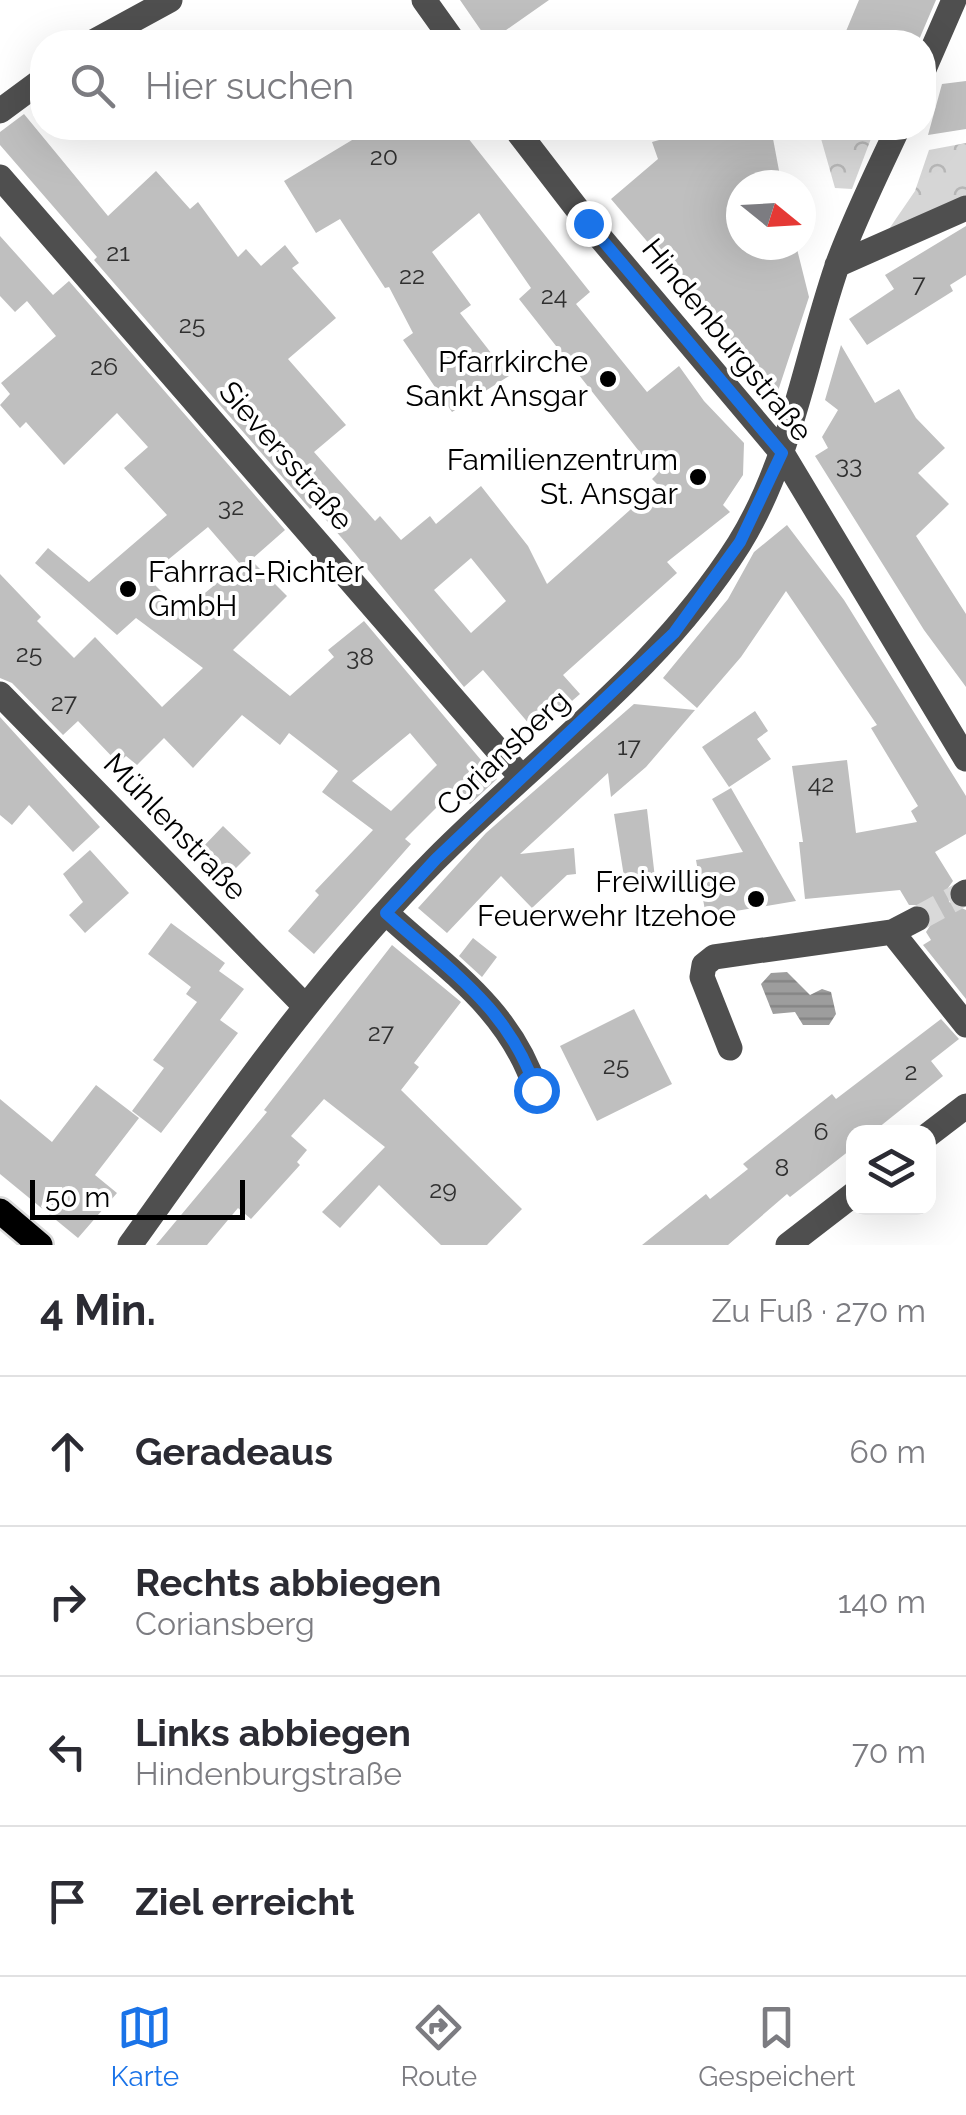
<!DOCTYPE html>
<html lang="de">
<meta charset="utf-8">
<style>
:root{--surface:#fff;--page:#f2f2f3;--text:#2b2b33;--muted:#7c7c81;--line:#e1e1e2;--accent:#1a73e8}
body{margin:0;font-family:Raleway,sans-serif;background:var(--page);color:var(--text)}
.controls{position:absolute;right:30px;bottom:30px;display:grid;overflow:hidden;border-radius:20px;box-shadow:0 10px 40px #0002}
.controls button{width:90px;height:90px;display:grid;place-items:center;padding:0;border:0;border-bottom:2px solid var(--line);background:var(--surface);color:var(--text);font:50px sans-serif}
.compass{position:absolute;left:726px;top:170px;width:90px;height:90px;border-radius:50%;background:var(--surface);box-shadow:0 10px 40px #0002;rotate:108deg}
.scale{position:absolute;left:30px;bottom:25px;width:215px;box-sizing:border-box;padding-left:10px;border:5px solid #000;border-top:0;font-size:28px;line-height:35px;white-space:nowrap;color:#000;-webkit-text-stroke:8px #fff;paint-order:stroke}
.stop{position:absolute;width:30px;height:30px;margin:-22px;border:8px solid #1a73e8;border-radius:50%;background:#fff}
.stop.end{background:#1a73e8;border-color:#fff;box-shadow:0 2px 10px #0008}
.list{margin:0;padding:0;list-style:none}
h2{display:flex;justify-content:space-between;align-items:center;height:130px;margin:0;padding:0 40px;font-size:42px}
h2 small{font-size:32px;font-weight:400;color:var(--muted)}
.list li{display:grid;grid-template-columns:65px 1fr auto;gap:30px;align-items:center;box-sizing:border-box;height:150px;padding:0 40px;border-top:2px solid var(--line)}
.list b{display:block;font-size:38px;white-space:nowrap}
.list p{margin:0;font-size:32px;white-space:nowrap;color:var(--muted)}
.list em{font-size:32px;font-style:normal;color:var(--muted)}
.icon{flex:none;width:55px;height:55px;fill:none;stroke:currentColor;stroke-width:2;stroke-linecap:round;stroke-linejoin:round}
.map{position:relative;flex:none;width:966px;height:1245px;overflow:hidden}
.search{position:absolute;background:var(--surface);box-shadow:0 10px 40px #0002;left:30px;right:30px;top:30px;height:110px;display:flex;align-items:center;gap:25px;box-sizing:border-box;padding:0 35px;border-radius:40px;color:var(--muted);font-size:38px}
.sheet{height:730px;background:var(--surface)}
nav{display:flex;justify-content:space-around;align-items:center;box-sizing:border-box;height:140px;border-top:2px solid var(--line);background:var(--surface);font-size:28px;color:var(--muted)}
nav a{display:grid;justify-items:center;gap:5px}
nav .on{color:var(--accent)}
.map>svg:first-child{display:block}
.park{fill:url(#park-crowns)}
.water{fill:url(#water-rules)}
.building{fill:#bfbfbf;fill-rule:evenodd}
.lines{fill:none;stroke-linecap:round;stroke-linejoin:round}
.minor-tunnel{stroke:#d9d9d9;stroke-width:25;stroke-dasharray:25 12;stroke-linecap:butt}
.major-casing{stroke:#dbdbdb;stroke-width:30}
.minor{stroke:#4f4f4f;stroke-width:25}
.major{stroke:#000;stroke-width:25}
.route{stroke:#1a73e8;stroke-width:12}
.poi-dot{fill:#000;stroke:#fff;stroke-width:4}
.labels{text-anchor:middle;stroke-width:8;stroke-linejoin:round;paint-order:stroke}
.number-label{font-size:25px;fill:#303030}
.street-label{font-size:30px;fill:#000;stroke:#fff}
.poi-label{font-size:30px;fill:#000;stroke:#fff;text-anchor:end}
</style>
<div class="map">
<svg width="966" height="1245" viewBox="0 0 966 1245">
<defs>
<pattern id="park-crowns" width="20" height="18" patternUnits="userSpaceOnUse" patternTransform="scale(2.5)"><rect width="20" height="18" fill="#d6d6d6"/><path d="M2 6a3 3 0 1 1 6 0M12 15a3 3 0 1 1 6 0" fill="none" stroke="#b6b6b6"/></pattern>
<pattern id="water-rules" width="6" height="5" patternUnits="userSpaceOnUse" patternTransform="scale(2.5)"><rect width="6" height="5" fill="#9d9d9d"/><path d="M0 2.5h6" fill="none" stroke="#858585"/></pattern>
</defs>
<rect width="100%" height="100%" fill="#fff"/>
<!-- park -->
<path class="park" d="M818,128h57l-23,61 -17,-1z
M966,143v59l-77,27 26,-38 14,-41z"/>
<!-- water -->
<path class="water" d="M787,972l23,23 12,-6 9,3 5,22 -7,11h-26l-8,-13 -22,2 -12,-30 10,-11z"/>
<!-- building -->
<path class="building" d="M460,0h89l-60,42z
M859,0h77l-18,42h-59l-15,-6z
M966,81v48l-38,6 14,-51z
M24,114l84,102 48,-45 34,38 8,-7 40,55 8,-8 15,17 24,-21 14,18 -7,5 44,50 -48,41 58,66 -32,27 61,69 5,-5 21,24 29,-24 6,8 45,-38 47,60 19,38 111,-99 -6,-6 5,-5 -138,-175 12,-11 -52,-75 -47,39 39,53 -11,8 49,63 -57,36 -49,-72 10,-7 -24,-46 -4,1 -45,-69 -24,14 -32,-52 88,-53h88l130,164 -14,12 71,88 32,-26 25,35 40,42 -1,32 -20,30 7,7 -63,50 10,11 -114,102 17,19 -44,38 -53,-62 -19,17 -117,-143 -33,-38 -4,3 -216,-249 3,-3 -97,-112v-13zM471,558l35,43 -35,32 -37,-43z
M702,128h69l9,48 -45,13 6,20v36h55l13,52 -32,97 -166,-195 47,-40 -6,-17z
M966,226v49l-16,10 3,6 -86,54 -18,-26 45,-30 -9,-14z
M0,236l53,59 16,-14 216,249 -34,30 36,36 -54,54 57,46 44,-39 -6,-7 36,-29 133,158 -27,25 -14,-16 -51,51 6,5 -97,110 -26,-23 31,-36 -4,-4 58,-61 -51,-38 16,-21 -49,-38 -9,12 -38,-30 -49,53 -29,-30 -27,27 -11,-9 -8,7 -40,-42 -15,14 -51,-52 -12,-5v-104l41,43 -4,4 37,37 21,-21 67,70 41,-39 -67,-50 -19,17 -82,-72 13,-15 41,34 78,-67 -43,-47 24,-21 -31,-34 -53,52 -38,-43 -6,6 -20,-23 10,-11 -9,-11 55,-47 -29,-35 -12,11 -15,-16zM208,527l32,37 -58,48 -35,-35zM410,733l27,32 -46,46 -39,-30z
M841,345l34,58 24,-14 17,29 29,30 -27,25 31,31 -33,32 50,78v73l-42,-57 -109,-174 13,-8 -6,-11 16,-27 -13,-10z
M787,525l57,75 122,196v38l-31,18 18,29 -5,7 1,14 17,8v89l-43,-54 8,-5 -5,-8 7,-11 -8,-16h-16l-9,-15 -95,9 -6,-57h4l-11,-76 55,-6 9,73 61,-11 -6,-11 7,-5 -47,-78 6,-3 -91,-134 -45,66 -44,51 -34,-30 65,-79 26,-47z
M634,704l61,6 -49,57 -35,30 -3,-24 -88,81 54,-6 2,26 -9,1 -35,33 -31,-32 -54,57 -29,-25 68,-75z
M755,711l13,20 -11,8 14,20 -42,28 -27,-40z
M0,717l100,110 -27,25 -44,-47 -17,20 -12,-10z
M731,788l65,113 -90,15 -10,-56 47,-8 -31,-53z
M647,809l8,69 -30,5 -11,-69z
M223,826l28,27 -24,24 -27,-27z
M90,850l39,43 -44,40 -16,-18 14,-13 -20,-28z
M171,923l54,40 -6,8 25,18 -24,31 18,13 -77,100 -29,-22 32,-43 -11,-8 44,-58 -11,-8 5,-7 -43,-33z
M473,938l24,19 -15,20 -23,-21z
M392,945l69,57 -47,61 5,4 -18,23 121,119 -35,36h-46l-62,-60 -39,43 -18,-16 63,-65 -61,-48 -33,37 16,14 -10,12 3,3 -49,54 -13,-11 -31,37h-51l111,-133 -3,-2z
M634,1009l38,75 -75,37 -37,-75z
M941,1019l18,20 -28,22 12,15 -70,56h-19v15l-64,50 -3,-3 -59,51h-86l64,-51 4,5 38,-30 -5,-5 89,-70 4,5z
M96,1085l43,33 -44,57 22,18 -39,45 -78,-64v-75l52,43z"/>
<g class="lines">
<!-- minor-tunnel -->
<path class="minor-tunnel" d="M917,919l46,-25"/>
<defs>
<path id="major" d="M0,1211l40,34"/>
</defs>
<!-- major casing -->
<use href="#major" class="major-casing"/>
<!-- minor -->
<path class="minor" d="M424,0l30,42
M93,42l77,-42
M924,69l30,-69
M0,111l42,-31
M515,128l73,95 194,230 184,306
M0,177l522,601
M837,265l129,-57
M0,694l304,311
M963,894l3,-2
M386,913c61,56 124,96 150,177
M892,932l74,93
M730,1048l-28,-71 2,-12 10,-8 178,-25 25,-13
M928,1135l38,-29
M130,1245c96,-134 189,-268 305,-385 104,-105 224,-189 304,-316 52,-84 66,-185 98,-278 17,-47 40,-93 61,-138
M788,1245l66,-51"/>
<!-- major -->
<use href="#major" class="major"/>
</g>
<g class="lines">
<!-- route -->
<path class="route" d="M536,1090c-26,-81 -88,-121 -150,-177l50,-54 238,-226 66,-91 42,-89 -194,-230"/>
</g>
<!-- markers -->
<g class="poi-dot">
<circle cx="608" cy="379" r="10"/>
<circle cx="698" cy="477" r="10"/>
<circle cx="128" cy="589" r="10"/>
<circle cx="756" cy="899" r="10"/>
</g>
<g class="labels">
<!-- number labels -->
<g class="number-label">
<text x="384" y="165">20</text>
<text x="118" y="261">21</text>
<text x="412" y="284">22</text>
<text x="919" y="292">7</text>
<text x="554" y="304">24</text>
<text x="192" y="333">25</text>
<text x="104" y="375">26</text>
<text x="849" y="473">33</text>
<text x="231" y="515">32</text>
<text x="29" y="662">25</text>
<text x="360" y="665">38</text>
<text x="64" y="711">27</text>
<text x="629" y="755">17</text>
<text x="821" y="792">42</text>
<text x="381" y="1041">27</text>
<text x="616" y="1074">25</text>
<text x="911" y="1080">2</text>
<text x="821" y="1140">6</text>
<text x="782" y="1176">8</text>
<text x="443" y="1198">29</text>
</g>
<!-- street labels -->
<g class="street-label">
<text transform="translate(727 340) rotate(51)" y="10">Hindenburgstraße</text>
<text transform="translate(286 456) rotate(49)" y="10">Sieversstraße</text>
<text transform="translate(503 753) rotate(-43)" y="10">Coriansberg</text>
<text transform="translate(175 827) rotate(46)" y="10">Mühlenstraße</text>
</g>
<!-- poi labels -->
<g class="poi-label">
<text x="588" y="372">Pfarrkirche<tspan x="588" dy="34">Sankt Ansgar</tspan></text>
<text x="678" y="470">Familienzentrum<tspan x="678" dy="34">St. Ansgar</tspan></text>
<text x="148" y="582" text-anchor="start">Fahrrad-Richter<tspan x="148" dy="34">GmbH</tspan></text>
<text x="736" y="892">Freiwillige<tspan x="736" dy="34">Feuerwehr Itzehoe</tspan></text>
</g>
</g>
</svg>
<div class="controls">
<button><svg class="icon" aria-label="layers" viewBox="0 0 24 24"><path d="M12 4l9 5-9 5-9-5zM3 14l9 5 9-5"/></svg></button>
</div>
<svg class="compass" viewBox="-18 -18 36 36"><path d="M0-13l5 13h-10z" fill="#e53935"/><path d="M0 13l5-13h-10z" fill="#7c7c81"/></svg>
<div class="scale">50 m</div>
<div class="stop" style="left:536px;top:1090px"></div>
<div class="stop end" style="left:588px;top:223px"></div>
<div class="search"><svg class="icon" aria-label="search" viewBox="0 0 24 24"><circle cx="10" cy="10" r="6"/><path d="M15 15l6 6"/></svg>Hier suchen</div>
</div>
<section class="sheet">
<h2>4 Min.<small>Zu Fuß · 270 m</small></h2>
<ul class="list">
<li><svg class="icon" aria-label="ahead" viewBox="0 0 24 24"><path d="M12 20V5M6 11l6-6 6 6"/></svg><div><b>Geradeaus</b></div><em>60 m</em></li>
<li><svg class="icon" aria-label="right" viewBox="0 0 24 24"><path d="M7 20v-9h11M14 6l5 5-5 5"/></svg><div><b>Rechts abbiegen</b><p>Coriansberg</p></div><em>140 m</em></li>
<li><svg class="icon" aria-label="left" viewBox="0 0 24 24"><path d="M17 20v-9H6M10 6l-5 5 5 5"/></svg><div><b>Links abbiegen</b><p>Hindenburgstraße</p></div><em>70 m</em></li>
<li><svg class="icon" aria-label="arrive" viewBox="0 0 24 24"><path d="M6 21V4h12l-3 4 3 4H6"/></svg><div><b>Ziel erreicht</b></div></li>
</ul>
</section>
<nav>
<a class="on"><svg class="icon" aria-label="map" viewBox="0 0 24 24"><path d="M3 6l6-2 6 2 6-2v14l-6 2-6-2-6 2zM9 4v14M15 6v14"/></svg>Karte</a>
<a><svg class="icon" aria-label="directions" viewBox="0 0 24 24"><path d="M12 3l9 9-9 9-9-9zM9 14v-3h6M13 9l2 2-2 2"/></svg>Route</a>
<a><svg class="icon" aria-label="saved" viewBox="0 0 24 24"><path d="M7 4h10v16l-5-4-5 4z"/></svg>Gespeichert</a>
</nav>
